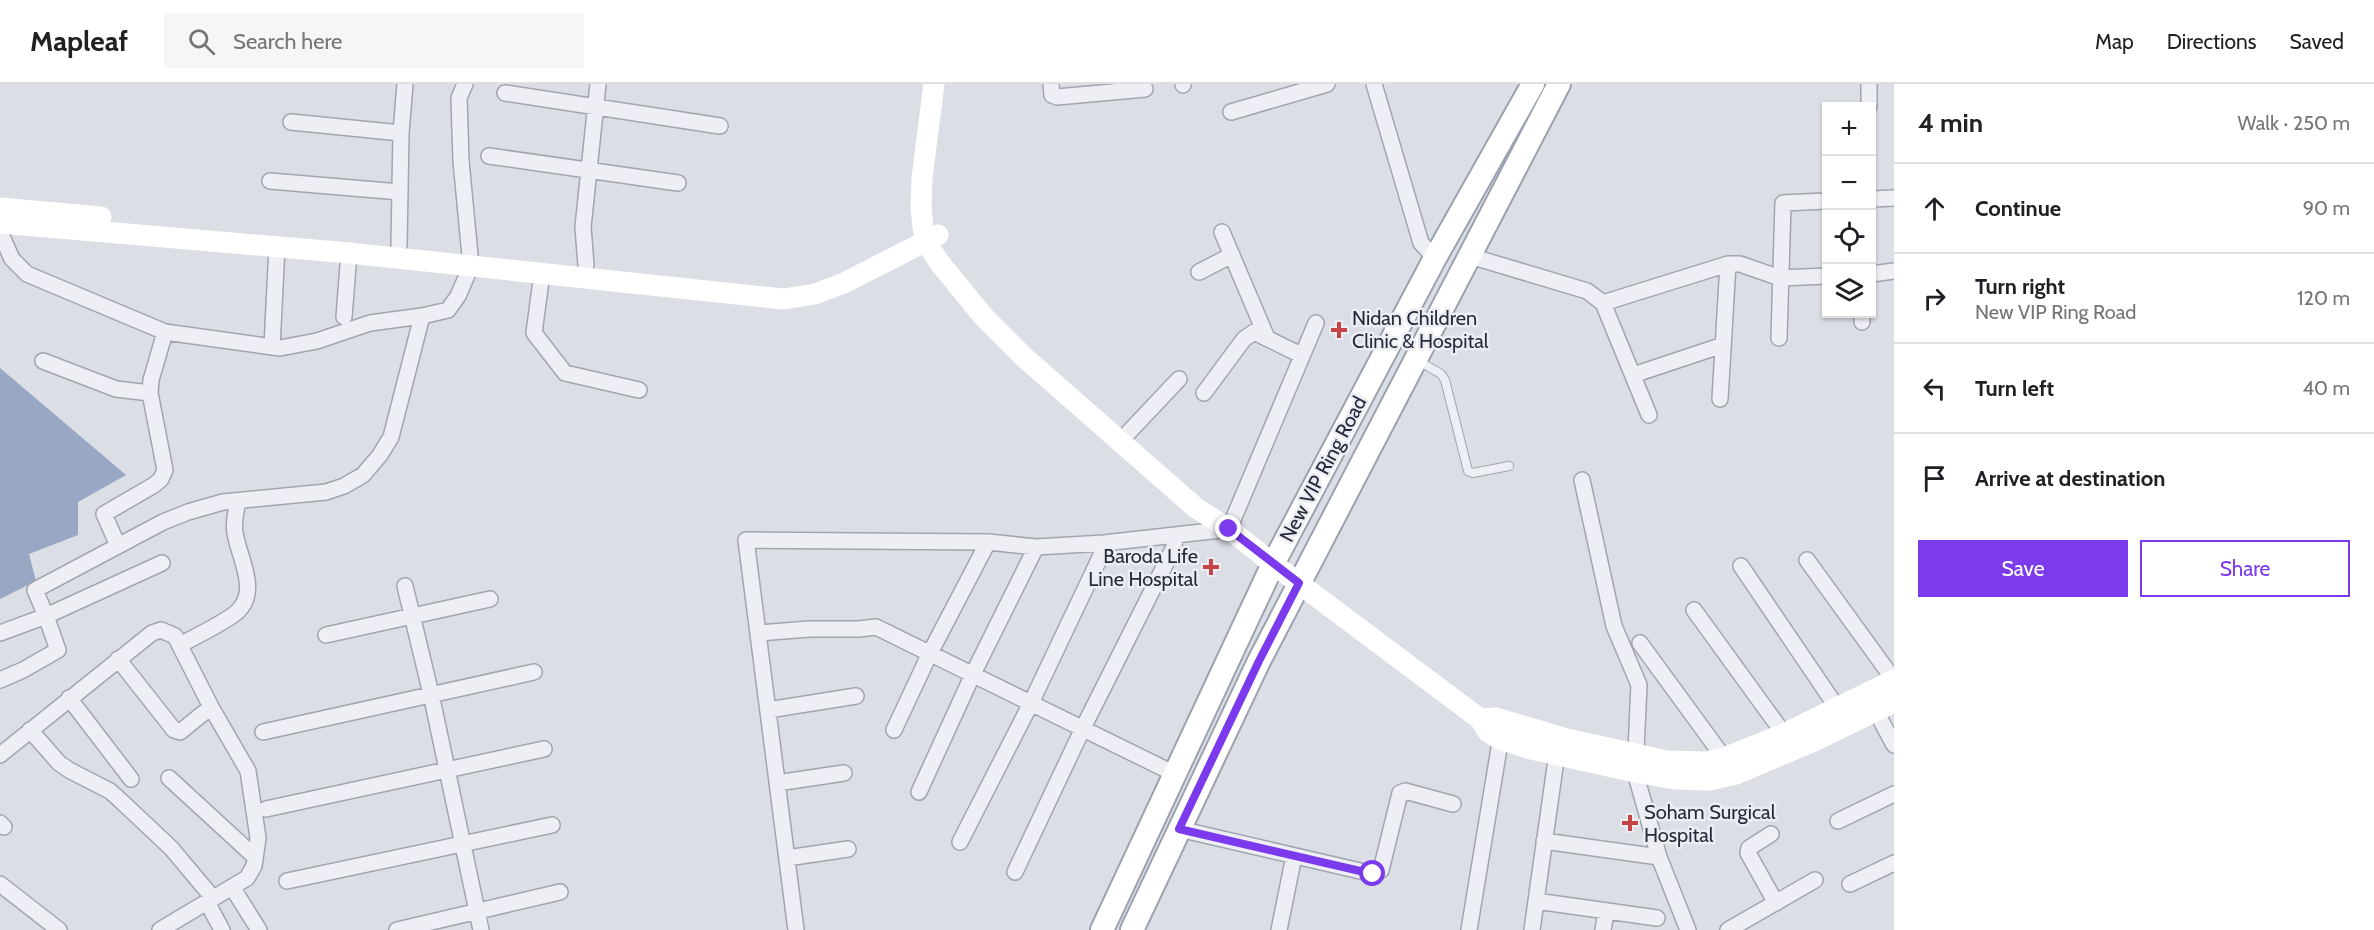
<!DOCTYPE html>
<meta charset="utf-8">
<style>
:root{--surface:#fff;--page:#f6f6f6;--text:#202124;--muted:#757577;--line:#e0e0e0;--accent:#7c3aed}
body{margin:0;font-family:Cabin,sans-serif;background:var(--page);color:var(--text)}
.controls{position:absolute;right:18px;top:18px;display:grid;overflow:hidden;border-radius:0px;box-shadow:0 2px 4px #0004}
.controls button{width:54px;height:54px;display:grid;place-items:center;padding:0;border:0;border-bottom:2px solid var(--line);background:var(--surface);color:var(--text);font:30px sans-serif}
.stop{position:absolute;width:18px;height:18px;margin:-14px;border:4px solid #7c3aed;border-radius:50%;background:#fff}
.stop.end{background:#7c3aed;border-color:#fff;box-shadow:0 2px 6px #0008}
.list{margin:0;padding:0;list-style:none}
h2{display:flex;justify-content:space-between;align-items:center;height:78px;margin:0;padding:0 24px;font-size:26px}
h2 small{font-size:20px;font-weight:400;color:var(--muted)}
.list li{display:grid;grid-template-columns:39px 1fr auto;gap:18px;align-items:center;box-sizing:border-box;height:90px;padding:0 24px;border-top:2px solid var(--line)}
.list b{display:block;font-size:22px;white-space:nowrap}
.list p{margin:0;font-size:20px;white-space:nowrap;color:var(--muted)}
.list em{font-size:20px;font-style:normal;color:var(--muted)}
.actions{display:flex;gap:12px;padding:18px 24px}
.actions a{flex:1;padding:14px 0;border:2px solid var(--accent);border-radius:0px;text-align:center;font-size:21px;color:var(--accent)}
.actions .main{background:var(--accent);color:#fff}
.icon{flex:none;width:33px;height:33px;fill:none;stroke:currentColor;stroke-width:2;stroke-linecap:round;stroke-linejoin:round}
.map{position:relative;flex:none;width:1894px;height:846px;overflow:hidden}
header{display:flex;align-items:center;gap:36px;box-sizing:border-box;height:84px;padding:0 30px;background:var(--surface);border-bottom:2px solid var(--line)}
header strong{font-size:28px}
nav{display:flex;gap:33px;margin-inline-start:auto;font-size:21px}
.search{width:420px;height:54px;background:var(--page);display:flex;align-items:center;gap:15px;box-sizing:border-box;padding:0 21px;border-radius:0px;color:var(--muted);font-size:22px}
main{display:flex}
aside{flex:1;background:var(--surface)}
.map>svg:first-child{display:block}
.water{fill:#98a7c4}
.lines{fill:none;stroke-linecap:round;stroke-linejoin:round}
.lane-casing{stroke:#a2a5af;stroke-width:10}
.street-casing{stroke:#a2a5af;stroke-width:18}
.primary-casing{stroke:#9ca1b0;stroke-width:26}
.lane{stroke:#eeeff4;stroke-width:8}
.street{stroke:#eeeff4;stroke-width:15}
.secondary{stroke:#fff;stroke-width:21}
.primary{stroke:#fff;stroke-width:22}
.route{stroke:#7c3aed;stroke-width:8}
.poi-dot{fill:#c74446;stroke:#ebedf3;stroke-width:2}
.labels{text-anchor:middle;stroke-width:5;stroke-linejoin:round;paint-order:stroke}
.poi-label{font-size:20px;fill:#262b3b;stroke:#ebedf3;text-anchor:start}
.street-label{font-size:20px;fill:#262b3b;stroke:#ebedf3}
</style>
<header>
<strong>Mapleaf</strong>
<div class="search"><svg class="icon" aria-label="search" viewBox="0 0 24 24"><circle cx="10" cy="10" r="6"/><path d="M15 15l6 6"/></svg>Search here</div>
<nav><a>Map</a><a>Directions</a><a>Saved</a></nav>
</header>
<main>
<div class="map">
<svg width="1894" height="846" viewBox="0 0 1894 846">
<rect width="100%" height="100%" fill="#dcdee5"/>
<!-- water -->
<path class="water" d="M0,284l126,107 -48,27v33l-49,19 7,27 -36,18z"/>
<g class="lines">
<defs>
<path id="lane" d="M1417,276l24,14 4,6 23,91 5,2 36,-7"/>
<path id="street" d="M1051,0l1,11 5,2 88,-8
M1183,0v1
M1374,0l47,159 14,15
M505,9l215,33
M1869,22v-22
M1231,28l96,-28
M291,38l110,11
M489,72l189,27
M270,97l130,11
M1872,115l22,-1
M0,148l12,27 15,15 138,58 115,16 37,-7 53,-18 52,-7 26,-6 10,-14 13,-30 -10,-105 -2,-63 6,-14
M1222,148l45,106
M399,161l2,-112 4,-49
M1470,172l117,35 16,12 46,112
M586,181l-3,-38 15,-143
M1199,188l33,-17
M542,189l-8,60 31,40 74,17
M1872,190l22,-3
M1603,219l125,-39h12l40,14 46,-2
M1862,230v8
M344,233l5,-64
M1779,254l4,-135 43,-2
M272,263l5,-101
M43,277l73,28 34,4
M1633,291l90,-30
M1204,309l40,-54 10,-7 47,23
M1720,315l8,-135
M1128,349l51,-54
M1582,396l32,146 25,59 -4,87 24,85 29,73
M118,462l-14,-32 50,-29 7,-6 4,-9 -15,-77 1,-13 14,-48
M1807,476l87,120
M1741,482l97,143
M405,502l26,108 50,236
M1694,526l90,124
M0,549l46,-17 116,-53
M758,549l51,-4h50l17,-2 299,147
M326,551l164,-36
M1640,559l84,115
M180,561c16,-9 44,-22 57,-33 23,-21 2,-54 -2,-79 -2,-11 1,-22 3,-32
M118,575l56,71 6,2 31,-25
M0,596l23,-10 35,-20 -12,-34 -11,-26 128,-68 25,-10 35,-10 103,-10 18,-6 19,-11 17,-20 11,-18 31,-121
M69,614l62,81
M1871,618l23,43
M768,626l88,-14
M30,646l29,33 10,7 41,21 10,9 51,48 42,50
M894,646l36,-77 58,-111
M263,648l271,-60
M1558,662l-22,155 121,17
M0,671l152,-122 9,-3 14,6 36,71 37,64 10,67 -4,28 -7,12 -87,52
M169,694l86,79
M777,699l67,-10
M919,708l54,-118 63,-127
M266,725l278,-60
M1838,737l56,-27
M0,739l4,4
M1179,745l194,45 8,-4 19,-77 5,-2 48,13
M1771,750l-22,14 -1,5 28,50
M1544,757l115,16
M960,758l71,-139 73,-154v-6
M787,774l61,-9
M1015,788l68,-144 91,-181 1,-12
M287,797l265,-56
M0,800l59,46
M1850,800l44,-21
M232,803l27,43
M207,818l15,28
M397,846l163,-38
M796,846l-50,-390 242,2 48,5 68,-4 125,-14 87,-206
M1279,846l15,-74
M1469,846l33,-200
M1532,846l4,-29
M1603,846l3,-18
M1728,846l87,-50"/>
<path id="primary" d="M1102,846l171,-366 162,-306 98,-174
M1132,846l127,-269 300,-577"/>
</defs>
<!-- lane casing -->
<use href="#lane" class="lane-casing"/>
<!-- street casing -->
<use href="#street" class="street-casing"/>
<!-- primary casing -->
<use href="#primary" class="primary-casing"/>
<!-- lane -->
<use href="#lane" class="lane"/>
<!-- street -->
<use href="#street" class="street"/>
<!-- secondary -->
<path class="secondary" d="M934,0l-12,94 -1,28 2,22 4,15 12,19 44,54 42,42 171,150 33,21 44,35 207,155 8,13 12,7 31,10 104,23 39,7 36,1 26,-6 76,-32 82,-40
M0,124l101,9
M0,139l349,30 434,46 32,-5 29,-11 94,-48
M1480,635l16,-1 71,21 100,22 39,1 18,-4 60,-24 110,-54"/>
<!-- primary -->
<use href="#primary" class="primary"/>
</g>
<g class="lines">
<!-- route -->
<path class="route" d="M1229,445l70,54 -40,78 -80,168 194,45"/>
</g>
<!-- markers -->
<g class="poi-dot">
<path d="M1336 237h6v6h6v6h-6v6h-6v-6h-6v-6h6z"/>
<path d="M1208 474h6v6h6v6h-6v6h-6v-6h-6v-6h6z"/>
<path d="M1627 730h6v6h6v6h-6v6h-6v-6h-6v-6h6z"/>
</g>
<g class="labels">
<!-- poi labels -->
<g class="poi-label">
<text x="1352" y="241">Nidan Children<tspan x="1352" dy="23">Clinic &amp; Hospital</tspan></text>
<text x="1198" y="479" text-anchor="end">Baroda Life<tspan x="1198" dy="23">Line Hospital</tspan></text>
<text x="1644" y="735">Soham Surgical<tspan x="1644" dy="23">Hospital</tspan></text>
</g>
<!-- street labels -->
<g class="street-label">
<text transform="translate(1323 385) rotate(-62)" y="7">New VIP Ring Road</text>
</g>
</g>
</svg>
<div class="controls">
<button>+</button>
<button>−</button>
<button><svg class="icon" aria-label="locate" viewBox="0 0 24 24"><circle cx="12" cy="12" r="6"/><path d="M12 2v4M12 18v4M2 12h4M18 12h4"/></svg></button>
<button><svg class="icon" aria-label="layers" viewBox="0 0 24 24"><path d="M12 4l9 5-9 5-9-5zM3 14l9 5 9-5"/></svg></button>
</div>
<div class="stop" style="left:1373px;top:790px"></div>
<div class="stop end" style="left:1229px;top:445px"></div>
</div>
<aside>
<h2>4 min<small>Walk · 250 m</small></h2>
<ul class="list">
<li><svg class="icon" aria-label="ahead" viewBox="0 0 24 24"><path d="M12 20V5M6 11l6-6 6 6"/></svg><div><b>Continue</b></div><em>90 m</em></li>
<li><svg class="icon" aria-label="right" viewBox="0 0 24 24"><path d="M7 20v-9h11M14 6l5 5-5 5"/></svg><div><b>Turn right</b><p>New VIP Ring Road</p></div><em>120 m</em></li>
<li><svg class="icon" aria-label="left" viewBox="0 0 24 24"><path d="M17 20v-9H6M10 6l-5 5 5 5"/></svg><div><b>Turn left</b></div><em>40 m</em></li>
<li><svg class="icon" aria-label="arrive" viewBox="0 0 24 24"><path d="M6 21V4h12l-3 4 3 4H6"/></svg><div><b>Arrive at destination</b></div></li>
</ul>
<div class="actions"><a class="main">Save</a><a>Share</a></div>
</aside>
</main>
